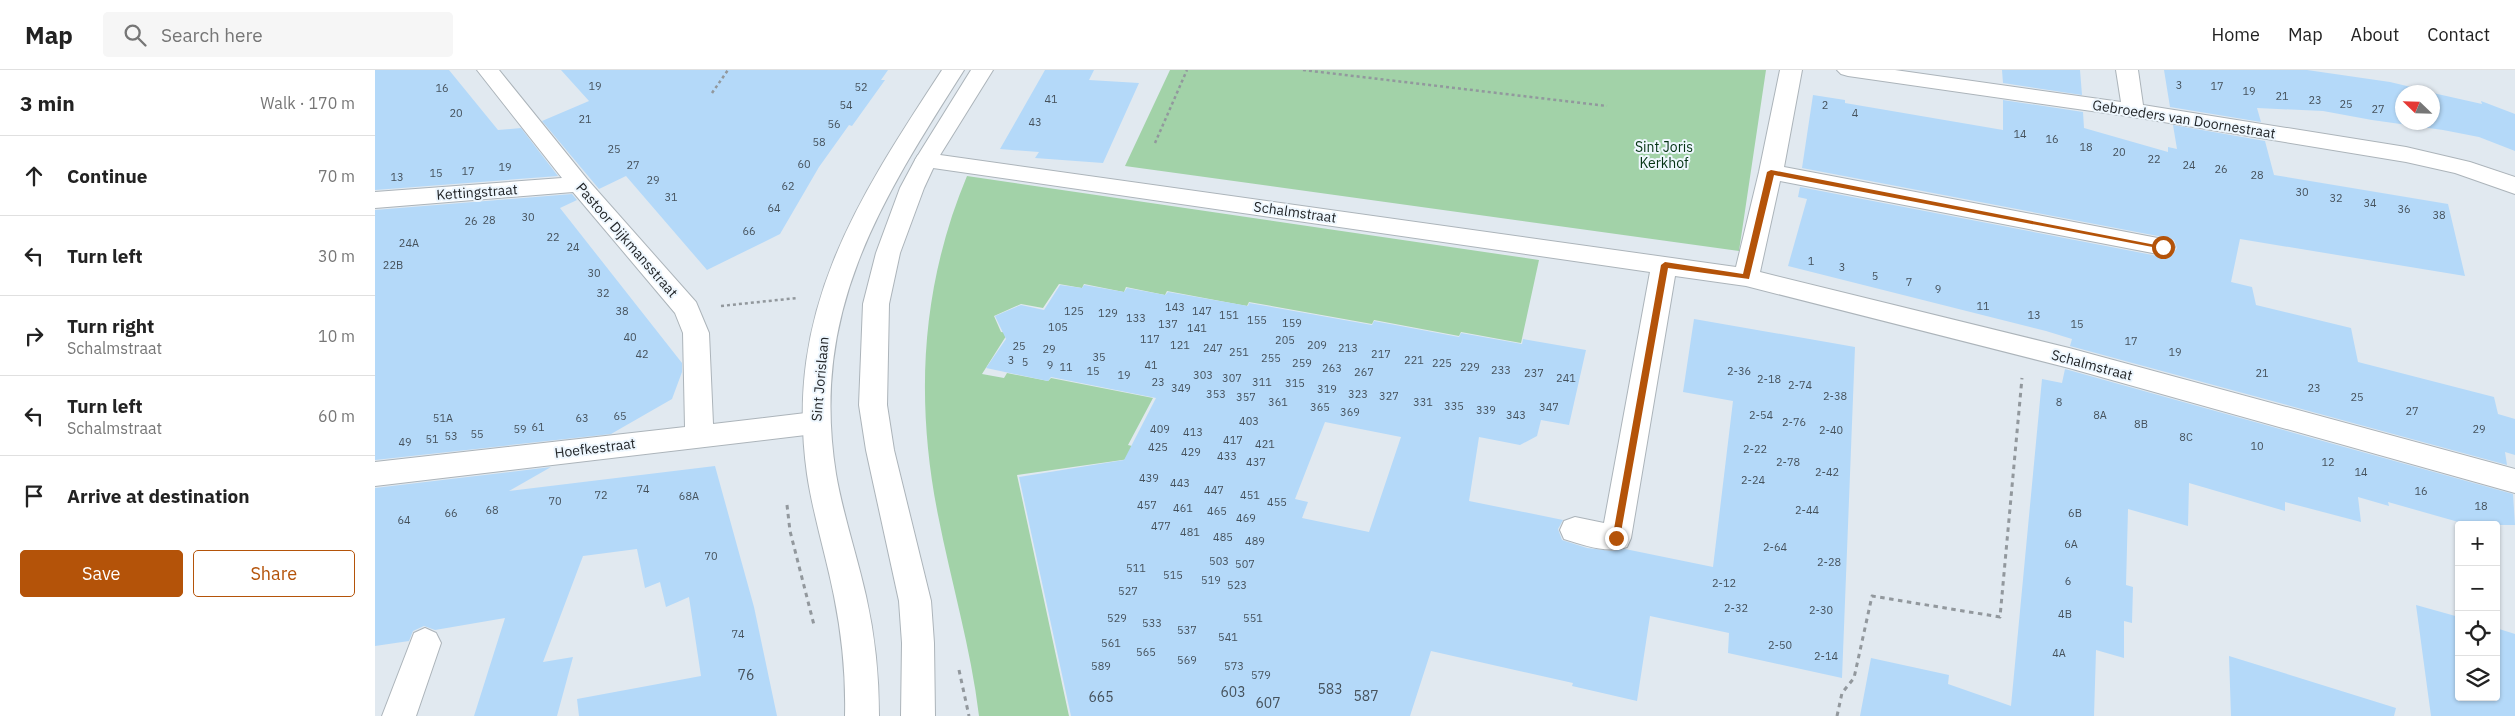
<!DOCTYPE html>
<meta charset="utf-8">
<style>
:root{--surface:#fff;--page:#f6f6f6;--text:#222;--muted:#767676;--line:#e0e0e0;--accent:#b45309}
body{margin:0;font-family:"IBM Plex Sans",sans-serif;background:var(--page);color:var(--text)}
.controls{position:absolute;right:15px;bottom:15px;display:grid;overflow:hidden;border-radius:5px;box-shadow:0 1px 4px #0004}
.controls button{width:45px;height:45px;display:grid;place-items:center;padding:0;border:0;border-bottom:1px solid var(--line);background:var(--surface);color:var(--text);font:25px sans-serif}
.compass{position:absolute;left:2020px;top:15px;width:45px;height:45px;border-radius:50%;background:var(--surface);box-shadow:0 1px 4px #0004;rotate:293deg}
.stop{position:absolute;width:15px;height:15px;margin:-11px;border:4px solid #b45309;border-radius:50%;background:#fff}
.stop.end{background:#b45309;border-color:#fff;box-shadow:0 1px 5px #0008}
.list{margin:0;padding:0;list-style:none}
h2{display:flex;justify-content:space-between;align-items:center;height:65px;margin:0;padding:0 20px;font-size:21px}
h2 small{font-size:16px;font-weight:400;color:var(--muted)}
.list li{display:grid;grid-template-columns:32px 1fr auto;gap:15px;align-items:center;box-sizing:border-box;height:80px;padding:0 20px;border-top:1px solid var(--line)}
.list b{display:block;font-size:19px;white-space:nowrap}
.list p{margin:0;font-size:16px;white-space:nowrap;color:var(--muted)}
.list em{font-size:16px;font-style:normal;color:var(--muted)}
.actions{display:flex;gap:10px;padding:15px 20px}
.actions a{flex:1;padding:11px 0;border:1px solid var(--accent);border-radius:5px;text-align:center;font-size:18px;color:var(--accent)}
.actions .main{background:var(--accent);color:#fff}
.icon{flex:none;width:28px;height:28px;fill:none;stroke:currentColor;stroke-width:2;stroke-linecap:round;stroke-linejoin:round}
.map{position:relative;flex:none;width:2140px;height:646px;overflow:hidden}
header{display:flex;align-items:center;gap:30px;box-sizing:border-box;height:70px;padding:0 25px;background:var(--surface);border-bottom:1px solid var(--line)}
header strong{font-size:24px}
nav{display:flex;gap:28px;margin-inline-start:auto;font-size:18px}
.search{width:350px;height:45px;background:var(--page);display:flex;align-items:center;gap:12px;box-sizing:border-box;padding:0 18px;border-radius:5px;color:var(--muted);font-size:19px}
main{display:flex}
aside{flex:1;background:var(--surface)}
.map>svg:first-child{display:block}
.green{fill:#a2d2a8}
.building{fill:#b4d9f9;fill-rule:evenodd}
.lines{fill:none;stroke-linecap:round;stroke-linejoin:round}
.minor-casing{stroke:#acb4ba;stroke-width:2}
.major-casing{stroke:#acb4ba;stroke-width:2}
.path-far1{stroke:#92989d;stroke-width:2.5;stroke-dasharray:3 3;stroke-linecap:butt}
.path{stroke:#92989d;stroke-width:3;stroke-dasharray:4.5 4.5;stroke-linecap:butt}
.minor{fill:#fff;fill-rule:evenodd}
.major{fill:#fff;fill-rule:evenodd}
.route{fill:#b45309}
.labels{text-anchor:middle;stroke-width:4;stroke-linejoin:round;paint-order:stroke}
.number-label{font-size:11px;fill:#46525c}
.street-label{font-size:14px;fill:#222528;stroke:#eef7fe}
.park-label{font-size:14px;fill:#043312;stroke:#eef7fe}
.near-number-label{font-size:14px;fill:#46525c}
</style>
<header>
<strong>Map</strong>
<div class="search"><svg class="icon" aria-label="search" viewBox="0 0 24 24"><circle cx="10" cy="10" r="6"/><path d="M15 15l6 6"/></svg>Search here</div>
<nav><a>Home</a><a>Map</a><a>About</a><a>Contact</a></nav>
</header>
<main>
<aside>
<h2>3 min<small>Walk · 170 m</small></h2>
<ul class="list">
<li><svg class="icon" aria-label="ahead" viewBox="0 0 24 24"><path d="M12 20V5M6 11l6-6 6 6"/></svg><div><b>Continue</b></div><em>70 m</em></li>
<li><svg class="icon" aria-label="left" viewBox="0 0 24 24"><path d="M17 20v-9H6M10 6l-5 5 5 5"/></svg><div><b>Turn left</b></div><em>30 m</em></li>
<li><svg class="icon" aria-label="right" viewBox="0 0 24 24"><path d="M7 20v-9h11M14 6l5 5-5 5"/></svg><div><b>Turn right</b><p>Schalmstraat</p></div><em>10 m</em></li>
<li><svg class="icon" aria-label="left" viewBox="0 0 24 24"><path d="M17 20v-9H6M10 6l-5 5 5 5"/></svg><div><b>Turn left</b><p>Schalmstraat</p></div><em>60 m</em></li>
<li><svg class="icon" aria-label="arrive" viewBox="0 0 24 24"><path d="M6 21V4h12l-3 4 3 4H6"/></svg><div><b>Arrive at destination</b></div></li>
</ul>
<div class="actions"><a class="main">Save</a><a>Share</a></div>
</aside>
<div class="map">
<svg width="2140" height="646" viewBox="0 0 2140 646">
<rect width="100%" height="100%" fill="#e1e9f0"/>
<!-- green -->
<path class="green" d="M795,0h596l-27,181 -614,-85z
M592,106l572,84 -18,83 -60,-11 -2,4 -85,-16 -2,4 -123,-22 -2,4 -80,-15 -2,4 -39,-8 -2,5 -40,-8 -2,4 -23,-4 -16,24 -22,-4 -27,12 7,16 7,1 -26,41 22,4 3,-5 41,8 3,-3 102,20 -25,47 12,3 -4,10 -119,17 52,241h-90c-8,-68 -28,-134 -41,-201 -23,-116 -17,-229 29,-339z"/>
<!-- building -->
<path class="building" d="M0,0h74l49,60 23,-2 37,48 -183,14z
M186,0h327l-7,10h4l-33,46 -3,-1 -30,42 -39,67 -73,36 -81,-94 -27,13 -57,-68 47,-20z
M670,0h49l-5,10 50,3 -36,80 -68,-5 4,-6 -39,-3z
M1627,0h78l2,25 -79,-12z
M1789,0h143l83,12 42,10h-29v30h30v-29l49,11 -1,-3 34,13v37l-36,-14 -36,-7 -71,-10 -49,-9 -66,-3 4,14 -91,-15z
M1438,25l32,5v3l158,27v-30l80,12 1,16 84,24v-5l9,2 -4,-24 92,16 9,34 174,29 17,72 -225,-37 -9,43 21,5 4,18 95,23 7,34 136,35 4,17 17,5v36l-10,-3 2,13 -437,-119 2,-7 -26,-8 -258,-65 19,-67 -9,-2 2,-10 363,70 9,-2 5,-7 -3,-8 -11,-3 -361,-69z
M197,124l5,6 -17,8 122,155v9l-10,27 -61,35 -236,26v-250z
M685,215l22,3 2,-3 40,7 3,-4 38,7 3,-3 80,14 1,-3 123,22 2,-4 85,16 2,-4 61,11 1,-5 63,11 -17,75 -28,-5 -4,16 -17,9 -41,-8 -10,64 94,19 -5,9 4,11 25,8 25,3 13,-2 88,18 20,-166 -50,-9 11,-73 161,28 -13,331 -114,-25 1,-20 -79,-17 -13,85 -65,-15 1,-3 -142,-32 -21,65h-339l-52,-239 105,-17 32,-62 -105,-21 -3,4 -62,-13 20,-29 -11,-23 26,-11 23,5zM950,352l76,15 -32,95 -67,-14 6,-16 -13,-3z
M1690,299l448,125 2,31h-46l-81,-23 1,4 -31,-9 3,25 -76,-20v9l-96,-28 -1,43 -60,-17 -2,76 7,2 -1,36 -8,-2v37l-28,-8 -2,66h-234l11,-58 78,17 -1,9 63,22 31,-327 20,4z
M340,396l39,141 23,109h-198l-2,-17 124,-23 -12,-79 -23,10 -6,-25 -15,6 -8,-39 -54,7 -40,106 30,-5 -16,59h-83l31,-98 -70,12 -11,-4 -11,5 -4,10 -34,5v-158l176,-21 -42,24z
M2041,535l43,12v80h37v-69l19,6v82h-84z
M1854,586l167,52 -2,8h-163z"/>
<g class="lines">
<defs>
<path id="minor" d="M102,0h22l88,109 109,123 13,31 4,91 101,-12 10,3 4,8 -4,8 -10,3 -439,52v-24l310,-35 -2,-94 -8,-20 -102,-121 -198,16v-16l187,-14z
M1405,0h22l-18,97 379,72 9,2 3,6 -3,6 -9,2 -383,-74 -20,91 309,76 446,121v24l-446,-125 -323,-82 -71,-10 -44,262 -4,9c-19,7 -44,-2 -63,-8l-4,-9 4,-9 11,-4 29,6 46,-251 -724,-105 -8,-2 -3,-5 3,-5 8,-2 810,114 23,-95z
M1462,0h58l226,32 -5,-32h22l5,35 263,42 64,15 45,15v17l-60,-21 -49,-11 -279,-46 -279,-40 -7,-2z
M50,558l11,5 5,10 -25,73h-34l32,-83z"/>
<path id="major" d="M567,0h22c-84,132 -154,241 -128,404 7,41 21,81 30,122 9,40 13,79 13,120h-34c1,-41 -3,-80 -11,-120 -8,-41 -21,-81 -27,-122 -23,-163 50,-274 135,-404z
M596,0h22l-56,90 -13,28 -24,65 -11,51 -2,101 7,45 37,151 3,42 1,73h-34l1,-73 -3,-42 -33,-151 -7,-45 4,-101 13,-51 24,-65 15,-28z"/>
</defs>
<!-- minor casing -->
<use href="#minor" class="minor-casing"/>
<!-- major casing -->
<use href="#major" class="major-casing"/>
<!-- path-far1 -->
<path class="path-far1" d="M928,0l304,36
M337,23l16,-23
M780,73l32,-73
M346,236l76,-8"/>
<!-- path -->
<path class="path" d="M412,435l3,26 24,94
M584,600l10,46
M1462,646l5,-23 12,-15 18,-82 128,21 22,-239"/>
<!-- minor -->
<use href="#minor" class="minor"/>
<!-- major -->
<use href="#major" class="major"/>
</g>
<!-- route -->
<path class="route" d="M1396,100l395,77 -3,2 -389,-74 -25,104 -81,-11 -48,270 -1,2h-7l49,-275 4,-3 78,12 24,-102z"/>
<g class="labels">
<!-- number labels -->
<g class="number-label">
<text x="1804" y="19">3</text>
<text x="220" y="20">19</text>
<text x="1842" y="20">17</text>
<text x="486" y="21">52</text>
<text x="67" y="22">16</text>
<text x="1874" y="25">19</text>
<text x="1907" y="30">21</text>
<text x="676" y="33">41</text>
<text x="1940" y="34">23</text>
<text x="1971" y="38">25</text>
<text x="471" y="39">54</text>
<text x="1450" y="39">2</text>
<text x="2003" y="43">27</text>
<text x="81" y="47">20</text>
<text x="1480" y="47">4</text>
<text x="210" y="53">21</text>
<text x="660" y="56">43</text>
<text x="459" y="58">56</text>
<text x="1645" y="68">14</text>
<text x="1677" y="73">16</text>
<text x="444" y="76">58</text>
<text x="1711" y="81">18</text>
<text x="239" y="83">25</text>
<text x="1744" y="86">20</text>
<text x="1779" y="93">22</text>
<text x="429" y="98">60</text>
<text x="258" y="99">27</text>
<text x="1814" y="99">24</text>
<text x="130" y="101">19</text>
<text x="1846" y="103">26</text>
<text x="93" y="105">17</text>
<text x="61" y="107">15</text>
<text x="1882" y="109">28</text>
<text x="22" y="111">13</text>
<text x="278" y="114">29</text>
<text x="413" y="120">62</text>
<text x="1927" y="126">30</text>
<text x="296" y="131">31</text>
<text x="1961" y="132">32</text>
<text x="1995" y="137">34</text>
<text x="399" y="142">64</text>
<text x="2029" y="143">36</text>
<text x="2064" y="149">38</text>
<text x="153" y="151">30</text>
<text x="114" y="154">28</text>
<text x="96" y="155">26</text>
<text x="374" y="165">66</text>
<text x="178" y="171">22</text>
<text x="34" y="177">24A</text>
<text x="198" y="181">24</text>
<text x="1436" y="195">1</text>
<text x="18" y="199">22B</text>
<text x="1467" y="201">3</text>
<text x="219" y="207">30</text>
<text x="1500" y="210">5</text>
<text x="1534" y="216">7</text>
<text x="1563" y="223">9</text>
<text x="228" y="227">32</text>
<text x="1608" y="240">11</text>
<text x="800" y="241">143</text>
<text x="247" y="245">38</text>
<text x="699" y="245">125</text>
<text x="827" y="245">147</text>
<text x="733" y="247">129</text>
<text x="854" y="249">151</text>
<text x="1659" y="249">13</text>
<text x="761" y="252">133</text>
<text x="882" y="254">155</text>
<text x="917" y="257">159</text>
<text x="793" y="258">137</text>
<text x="1702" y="258">15</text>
<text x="683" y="261">105</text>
<text x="822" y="262">141</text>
<text x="255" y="271">40</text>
<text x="775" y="273">117</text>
<text x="910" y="274">205</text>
<text x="1756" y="275">17</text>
<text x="805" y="279">121</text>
<text x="942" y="279">209</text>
<text x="644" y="280">25</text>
<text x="838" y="282">247</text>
<text x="973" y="282">213</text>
<text x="674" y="283">29</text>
<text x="864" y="286">251</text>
<text x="1800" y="286">19</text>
<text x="267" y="288">42</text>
<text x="1006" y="288">217</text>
<text x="724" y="291">35</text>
<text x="896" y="292">255</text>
<text x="636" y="294">3</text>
<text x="1039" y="294">221</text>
<text x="650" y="296">5</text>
<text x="927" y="297">259</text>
<text x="1067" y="297">225</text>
<text x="675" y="299">9</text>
<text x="776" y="299">41</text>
<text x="691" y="301">11</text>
<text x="1095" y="301">229</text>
<text x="957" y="302">263</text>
<text x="1126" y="304">233</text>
<text x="718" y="305">15</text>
<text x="1364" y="305">2-36</text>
<text x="989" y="306">267</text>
<text x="1159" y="307">237</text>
<text x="1887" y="307">21</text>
<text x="749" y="309">19</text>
<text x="828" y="309">303</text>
<text x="857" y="312">307</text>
<text x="1191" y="312">241</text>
<text x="1394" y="313">2-18</text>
<text x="783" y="316">23</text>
<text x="887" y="316">311</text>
<text x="920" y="317">315</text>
<text x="1425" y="319">2-74</text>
<text x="806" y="322">349</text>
<text x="1939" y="322">23</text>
<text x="952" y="323">319</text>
<text x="841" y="328">353</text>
<text x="983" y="328">323</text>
<text x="1014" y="330">327</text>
<text x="1460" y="330">2-38</text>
<text x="871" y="331">357</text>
<text x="1982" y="331">25</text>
<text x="903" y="336">361</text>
<text x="1048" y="336">331</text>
<text x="1684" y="336">8</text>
<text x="1079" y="340">335</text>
<text x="945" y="341">365</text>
<text x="1174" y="341">347</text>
<text x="1111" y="344">339</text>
<text x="2037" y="345">27</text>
<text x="975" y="346">369</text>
<text x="1141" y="349">343</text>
<text x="1386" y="349">2-54</text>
<text x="1725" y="349">8A</text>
<text x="245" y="350">65</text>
<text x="68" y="352">51A</text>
<text x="207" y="352">63</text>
<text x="874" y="355">403</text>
<text x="1419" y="356">2-76</text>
<text x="1766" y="358">8B</text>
<text x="163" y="361">61</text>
<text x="145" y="363">59</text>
<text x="785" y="363">409</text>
<text x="2104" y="363">29</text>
<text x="1456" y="364">2-40</text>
<text x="818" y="366">413</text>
<text x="102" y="368">55</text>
<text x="76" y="370">53</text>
<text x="1811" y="371">8C</text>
<text x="57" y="373">51</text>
<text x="858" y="374">417</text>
<text x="30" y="376">49</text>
<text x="890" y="378">421</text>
<text x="1882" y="380">10</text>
<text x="783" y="381">425</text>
<text x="1380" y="383">2-22</text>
<text x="816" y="386">429</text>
<text x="852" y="390">433</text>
<text x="881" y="396">437</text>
<text x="1413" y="396">2-78</text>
<text x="1953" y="396">12</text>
<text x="1452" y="406">2-42</text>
<text x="1986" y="406">14</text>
<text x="774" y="412">439</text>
<text x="1378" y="414">2-24</text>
<text x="805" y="417">443</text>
<text x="268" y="423">74</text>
<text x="839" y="424">447</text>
<text x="2046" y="425">16</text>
<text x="226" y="429">72</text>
<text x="875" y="429">451</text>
<text x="314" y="430">68A</text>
<text x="180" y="435">70</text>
<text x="902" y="436">455</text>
<text x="772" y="439">457</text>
<text x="2106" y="440">18</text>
<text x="808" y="442">461</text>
<text x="117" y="444">68</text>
<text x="1432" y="444">2-44</text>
<text x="842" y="445">465</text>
<text x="76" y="447">66</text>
<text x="1700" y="447">6B</text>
<text x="871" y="452">469</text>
<text x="29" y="454">64</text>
<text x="786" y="460">477</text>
<text x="815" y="466">481</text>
<text x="848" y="471">485</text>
<text x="880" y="475">489</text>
<text x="1696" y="478">6A</text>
<text x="1400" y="481">2-64</text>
<text x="336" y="490">70</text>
<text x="844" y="495">503</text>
<text x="1454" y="496">2-28</text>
<text x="870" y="498">507</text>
<text x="761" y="502">511</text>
<text x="798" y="509">515</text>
<text x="836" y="514">519</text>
<text x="1693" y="515">6</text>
<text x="1349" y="517">2-12</text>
<text x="862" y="519">523</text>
<text x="753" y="525">527</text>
<text x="1361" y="542">2-32</text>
<text x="1446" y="544">2-30</text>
<text x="1690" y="548">4B</text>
<text x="742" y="552">529</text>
<text x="878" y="552">551</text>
<text x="777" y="557">533</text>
<text x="812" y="564">537</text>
<text x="363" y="568">74</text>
<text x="853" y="571">541</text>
<text x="736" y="577">561</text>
<text x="1405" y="579">2-50</text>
<text x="771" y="586">565</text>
<text x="1684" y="587">4A</text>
<text x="1451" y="590">2-14</text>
<text x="812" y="594">569</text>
<text x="726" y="600">589</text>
<text x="859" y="600">573</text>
<text x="886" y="609">579</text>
</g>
<!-- street labels -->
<g class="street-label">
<text transform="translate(1809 49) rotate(9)" y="5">Gebroeders van Doornestraat</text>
<text transform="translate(102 122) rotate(-4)" y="5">Kettingstraat</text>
<text transform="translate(920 142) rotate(8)" y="5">Schalmstraat</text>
<text transform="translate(252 170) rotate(49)" y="5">Pastoor Dijkmansstraat</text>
<text transform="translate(1717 295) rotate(15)" y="5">Schalmstraat</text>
<text transform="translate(445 309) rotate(-85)" y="5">Sint Jorislaan</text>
<text transform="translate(220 378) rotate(-7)" y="5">Hoefkestraat</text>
</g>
<!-- park labels -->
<g class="park-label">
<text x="1289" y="82">Sint Joris<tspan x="1289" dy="16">Kerkhof</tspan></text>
</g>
<!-- near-number labels -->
<g class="near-number-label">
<text x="371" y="610">76</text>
<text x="955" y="624">583</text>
<text x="858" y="627">603</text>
<text x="991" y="631">587</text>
<text x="726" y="632">665</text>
<text x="893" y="638">607</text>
</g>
</g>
</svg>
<div class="controls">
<button>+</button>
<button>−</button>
<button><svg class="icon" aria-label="locate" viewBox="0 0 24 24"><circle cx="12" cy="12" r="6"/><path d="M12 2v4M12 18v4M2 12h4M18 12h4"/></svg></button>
<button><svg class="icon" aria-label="layers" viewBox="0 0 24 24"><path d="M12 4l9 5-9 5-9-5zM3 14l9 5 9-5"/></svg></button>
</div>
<svg class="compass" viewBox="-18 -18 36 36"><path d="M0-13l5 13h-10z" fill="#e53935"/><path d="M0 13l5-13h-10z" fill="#767676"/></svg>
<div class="stop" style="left:1788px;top:177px"></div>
<div class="stop end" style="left:1241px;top:468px"></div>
</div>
</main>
